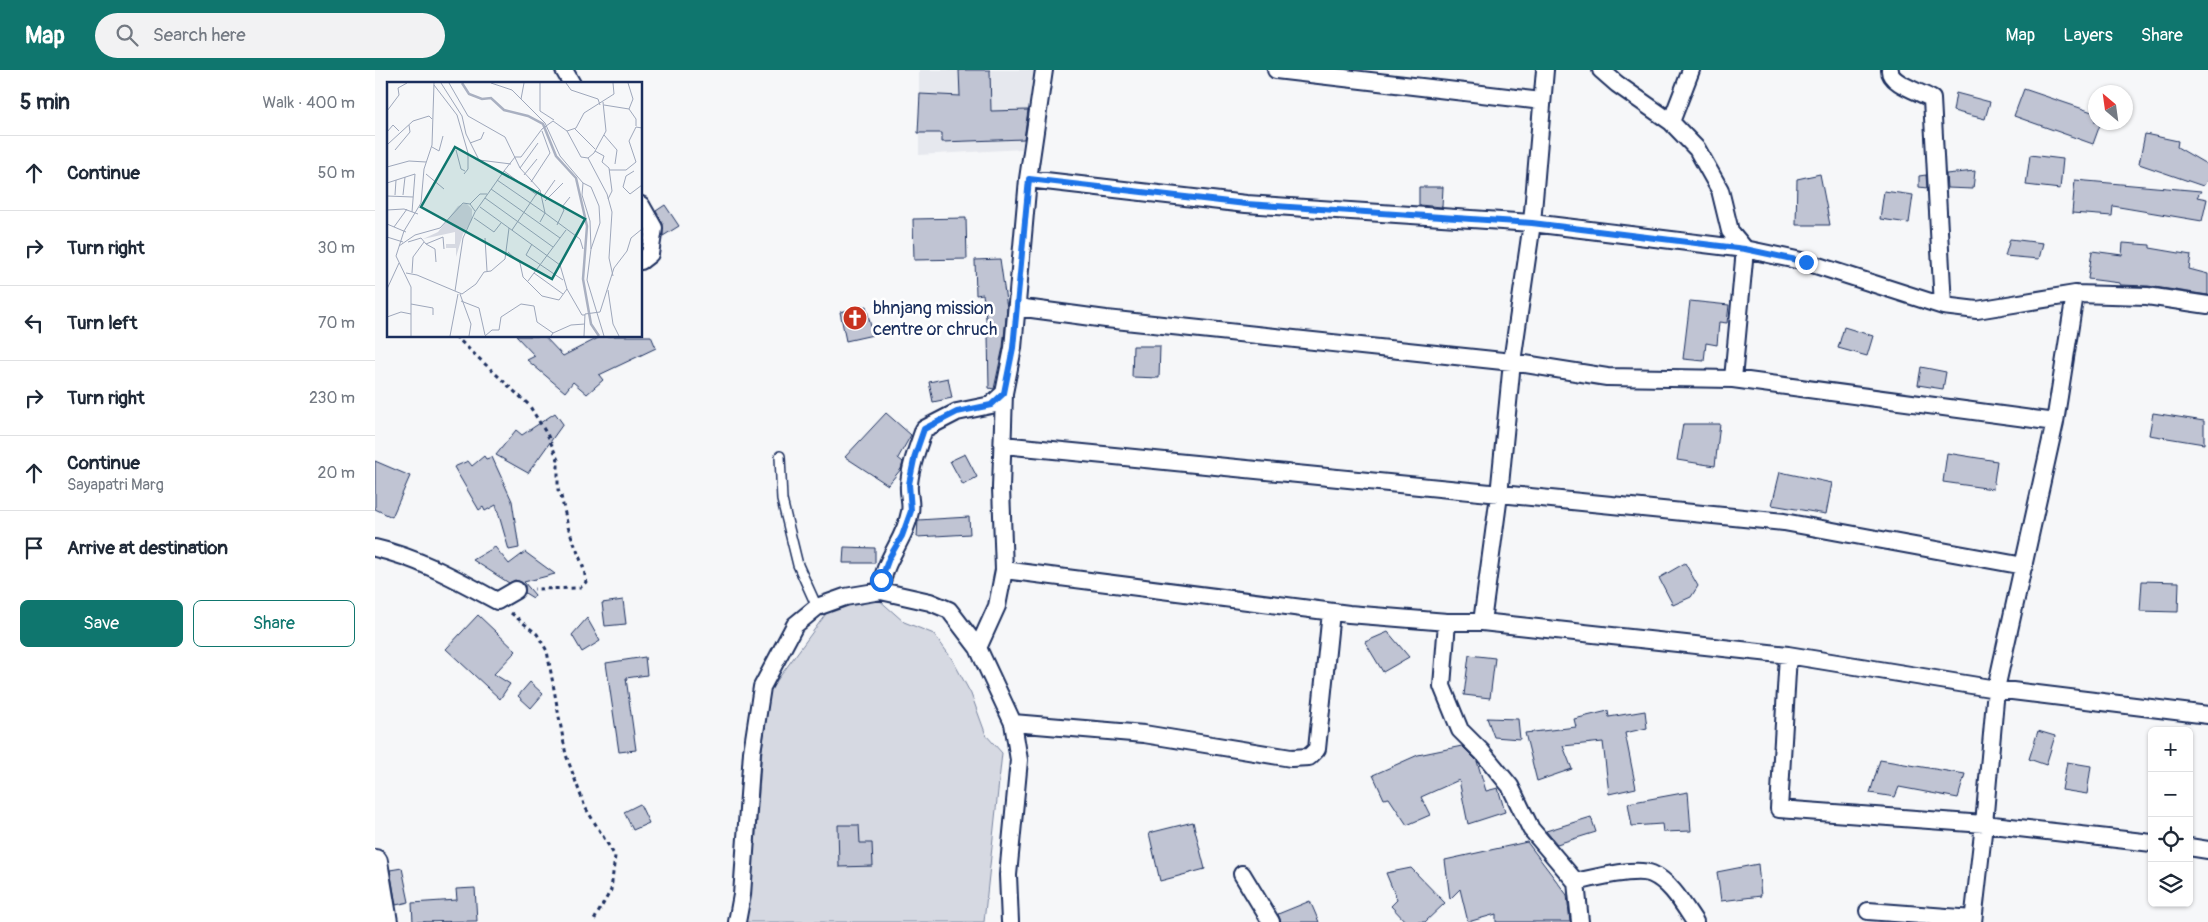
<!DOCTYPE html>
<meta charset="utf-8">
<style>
:root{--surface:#fff;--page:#f2f2f3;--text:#1f2937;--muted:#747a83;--line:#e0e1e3;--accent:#0f766e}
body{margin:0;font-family:Pangolin,sans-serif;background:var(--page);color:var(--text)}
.controls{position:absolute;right:15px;bottom:15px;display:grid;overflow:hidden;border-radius:8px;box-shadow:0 1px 4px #0004}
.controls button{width:45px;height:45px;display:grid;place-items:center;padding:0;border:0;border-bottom:1px solid var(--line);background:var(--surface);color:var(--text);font:25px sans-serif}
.compass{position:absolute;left:1713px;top:15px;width:45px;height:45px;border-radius:50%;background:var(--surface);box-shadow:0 1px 4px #0004;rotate:331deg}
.stop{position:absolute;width:15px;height:15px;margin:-11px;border:4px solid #1a73e8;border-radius:50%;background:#fff}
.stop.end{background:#1a73e8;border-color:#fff;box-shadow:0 1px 5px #0008}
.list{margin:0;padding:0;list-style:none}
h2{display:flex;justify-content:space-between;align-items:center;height:65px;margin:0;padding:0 20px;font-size:21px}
h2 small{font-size:16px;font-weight:400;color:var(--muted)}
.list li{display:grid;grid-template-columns:32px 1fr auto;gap:15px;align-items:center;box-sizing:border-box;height:75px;padding:0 20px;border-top:1px solid var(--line)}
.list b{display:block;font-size:19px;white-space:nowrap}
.list p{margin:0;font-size:16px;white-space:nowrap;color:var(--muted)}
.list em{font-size:16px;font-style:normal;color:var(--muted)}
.actions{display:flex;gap:10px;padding:15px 20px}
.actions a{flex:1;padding:11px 0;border:1px solid var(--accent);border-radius:8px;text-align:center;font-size:18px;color:var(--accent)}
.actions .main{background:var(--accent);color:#fff}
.icon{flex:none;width:28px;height:28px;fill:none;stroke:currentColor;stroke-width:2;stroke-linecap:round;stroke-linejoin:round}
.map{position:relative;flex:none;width:1833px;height:852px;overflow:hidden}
header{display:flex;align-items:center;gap:30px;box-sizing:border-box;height:70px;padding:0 25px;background:var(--accent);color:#fff}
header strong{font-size:24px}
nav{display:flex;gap:28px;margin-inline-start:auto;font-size:18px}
.search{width:350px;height:45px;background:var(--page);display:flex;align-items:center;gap:12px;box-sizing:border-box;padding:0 18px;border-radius:28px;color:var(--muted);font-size:19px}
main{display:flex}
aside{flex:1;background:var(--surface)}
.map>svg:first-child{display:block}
.built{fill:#e6e8ee}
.green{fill:#d6d9e2;stroke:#7884a0}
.building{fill:#c0c4d3;stroke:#1b2f5e}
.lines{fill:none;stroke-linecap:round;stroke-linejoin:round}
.lane-casing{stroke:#1b2f5e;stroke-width:12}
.street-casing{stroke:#1b2f5e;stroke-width:20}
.secondary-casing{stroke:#1b2f5e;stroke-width:28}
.path{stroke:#1b2f5e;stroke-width:3;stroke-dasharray:4 4;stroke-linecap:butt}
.lane{stroke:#fff;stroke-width:9}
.street{stroke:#fff;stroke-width:16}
.secondary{stroke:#fff;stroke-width:24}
.route{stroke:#1a73e8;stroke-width:6}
.labels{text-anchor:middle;stroke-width:5;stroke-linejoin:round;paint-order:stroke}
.poi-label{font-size:18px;fill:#1b2f5e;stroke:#fff;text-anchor:start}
.inset-river{fill:none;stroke:#a9b0c1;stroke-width:2.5}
.inset-road{fill:none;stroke:#9ea7bb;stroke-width:1}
.view{fill:#0f766e;fill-opacity:0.15;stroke:#0f766e;stroke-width:2.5}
.inset-edge{fill:none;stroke:#1b2f5e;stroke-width:2.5}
</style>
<header>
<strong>Map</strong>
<div class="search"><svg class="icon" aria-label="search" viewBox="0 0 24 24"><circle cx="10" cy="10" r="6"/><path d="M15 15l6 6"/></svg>Search here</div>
<nav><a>Map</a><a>Layers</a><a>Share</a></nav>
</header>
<main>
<aside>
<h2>5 min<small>Walk · 400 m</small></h2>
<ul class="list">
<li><svg class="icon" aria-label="ahead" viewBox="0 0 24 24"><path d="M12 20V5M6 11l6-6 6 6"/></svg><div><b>Continue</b></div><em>50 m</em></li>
<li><svg class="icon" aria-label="right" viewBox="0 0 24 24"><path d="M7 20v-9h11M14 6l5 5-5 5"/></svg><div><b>Turn right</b></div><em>30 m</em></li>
<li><svg class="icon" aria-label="left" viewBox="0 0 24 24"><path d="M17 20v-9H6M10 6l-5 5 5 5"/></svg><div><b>Turn left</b></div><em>70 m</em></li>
<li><svg class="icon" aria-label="right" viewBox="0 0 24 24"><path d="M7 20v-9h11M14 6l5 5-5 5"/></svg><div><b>Turn right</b></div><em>230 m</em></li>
<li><svg class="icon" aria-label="ahead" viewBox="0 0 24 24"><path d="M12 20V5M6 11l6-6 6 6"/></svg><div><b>Continue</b><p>Sayapatri Marg</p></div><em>20 m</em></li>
<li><svg class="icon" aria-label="arrive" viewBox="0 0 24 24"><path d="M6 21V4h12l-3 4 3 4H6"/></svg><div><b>Arrive at destination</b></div></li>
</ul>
<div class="actions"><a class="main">Save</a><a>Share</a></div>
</aside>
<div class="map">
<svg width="1833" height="852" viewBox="0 0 1833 852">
<rect width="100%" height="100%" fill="#f6f7f9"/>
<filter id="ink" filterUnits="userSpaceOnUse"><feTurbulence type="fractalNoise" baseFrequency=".02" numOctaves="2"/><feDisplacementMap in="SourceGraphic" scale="10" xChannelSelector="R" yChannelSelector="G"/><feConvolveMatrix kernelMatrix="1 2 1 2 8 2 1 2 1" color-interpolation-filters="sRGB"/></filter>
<g filter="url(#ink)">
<!-- built -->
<path class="built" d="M544,0h115l-12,79 -103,6z"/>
<!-- green -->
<path class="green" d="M502,528l27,24 30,12 18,25 19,35 15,41 16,18 -18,169h-239l11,-88 6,-84 8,-60 58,-79z"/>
<!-- building -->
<path class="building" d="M584,0h31l1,41 37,-1 -4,29 -82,3v-9h-24l2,-39 40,2z
M1649,19l71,24v9h6l-8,22 -79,-28z
M1581,23l34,9 -5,17 -32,-8z
M1770,64l33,7 -1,6 31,18v14l-5,7 -64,-22z
M1655,85l33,4 -3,30 -34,-4z
M1600,101l-2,18 -26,-1 -1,-14z
M1445,104l10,51h-34l1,-46z
M1551,105l1,13 -8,-1v-11z
M1700,110l126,11 -4,6 10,2 -5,22 -89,-15 -1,10 -40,-3z
M1044,117h24l-1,20 -23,-2z
M1509,121l29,4 -4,28 -29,-4z
M290,135l14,21 -16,10v-12l-7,-13z
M591,148l1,41 -53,1 -1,-41z
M1635,169l33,4 -4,16 -34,-3z
M1748,173l27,2v3l41,7 -2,14 19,5v21l-60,-9 -28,-1v-2l-32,-4 4,-28 30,4z
M625,189l7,49 -4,39 -9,42 -5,-1 -1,-53 -5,-41 -7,1 -1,-35z
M1315,231l39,4 -2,18 -8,-1 -2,23 -11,-2 -2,18 -21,-2z
M491,236l7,29 -27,6 -6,-29z
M1469,257l29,9 -6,20 -29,-8z
M141,266h28l19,20 39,-20h49l5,12 -57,27 4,5 -16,14 -14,-12 -8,10 -38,-32 8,-4z
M758,276h27l-1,32 -27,-1z
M1546,297l25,5 -3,17 -25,-4z
M573,308l4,20 -19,4 -4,-20z
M180,343l8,11 -35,49 -32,-18 20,-25 6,5z
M511,343l25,22 -13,23 5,4 -2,7 -13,16 -43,-28z
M1778,343l51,8v23l-55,-9z
M1308,354h37l-5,42 -38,-6z
M1572,383l50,8 -4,28 -50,-7z
M590,384l12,23 -14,8 -13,-24z
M109,386l2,3 6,-2 20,44 7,47 -10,2 -13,-45 -11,6 -2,-4 -4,3 -25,-43 14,-6 4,5z
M0,391l35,15 -18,41 -17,-8z
M1405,402l52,11 -6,31 -54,-9z
M594,447l1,17 -53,3 1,-17z
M120,477l14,17 16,-12 30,22 -31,8 11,13 -2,3 -8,-5v-8l-4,-3 -6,-2 -6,3 -36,-23z
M469,477l31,1v15h-32z
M1310,493l13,23 -7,11 -18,8 -14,-27z
M1767,511l37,1 -1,30 -38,-1z
M248,530l3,24 -21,2 -3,-23z
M103,545l38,36 -22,23 16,10 -10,15 -54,-50z
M212,548l13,23 -18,11 -10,-17z
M1013,562l21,25 -26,15 -18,-30z
M1094,585l26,3 -5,40 -26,-3z
M270,587l2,18 -21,3 10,72 -17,2 -13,-89z
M155,612l13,12 -12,14 -13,-12z
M1233,641l1,6 36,-6 2,17 -22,5 11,55 -27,6 -6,-52 -40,4 9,23 -35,12 -12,-48 51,-6 -2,-8z
M1112,648l31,1 2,20 -26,-2z
M1663,661l17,5 -9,29 -17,-6z
M1087,676l15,15 9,30 12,-3 7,24 -37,12 -9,-44 -38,17 9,18 -23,10 -18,-27 -5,1 -11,-24 45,-20z
M1505,690l85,14 -7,24 -59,-11 -4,10 -25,-4z
M1692,692l24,4 -4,28 -25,-4z
M1313,722l3,39 -28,1 -1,-8 -30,2 -4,-23z
M265,734l9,19 -16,7 -9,-18z
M1216,747l5,15 -39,12 -11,-13z
M818,752l12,47 -45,12 -11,-48z
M463,755h21l1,18h12l1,23 -34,1z
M1152,772l40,53 3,27h-74v-8l-28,8 -8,-33 -10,10 -5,-39z
M1383,794l3,32 -40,5 -4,-29z
M27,798l7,34 -13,3 -6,-35z
M1036,798l34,35 -20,19h-19l-15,-16 6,-6 -11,-27z
M100,818l2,33 -64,1 -1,-19 45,-3 -1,-11z
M935,831l9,21h-38l-3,-8z"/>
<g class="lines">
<defs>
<path id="lane" d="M405,386l2,44 16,65 19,42"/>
<path id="street" d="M189,0l8,14
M901,0l266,31
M1226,0l16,14 54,38 26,27 23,41 10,41 15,18 61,13 137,44 34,4 98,-16 72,2 61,9
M1515,0c-1,13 31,22 42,29l11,207
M1296,52l20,-52
M653,109l218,25 286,19 213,26 -12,130
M266,135l13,23 -4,26 -9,7
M642,237l89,12 406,43 95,15 126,2 322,43
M628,375l781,77 240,44
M0,478c44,10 83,32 122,53l19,-11
M629,500l345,44 98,8h35l306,33 208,34 212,26
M506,521c1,-30 24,-50 29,-79 2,-9 -2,-18 -1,-27 1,-19 9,-38 15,-56l33,-17 34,-7 13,-12
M1072,552l-5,64 18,44 22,22 28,34 21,43 45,53 4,40
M1107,552l17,-127 13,-133 20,-139 13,-153
M1413,585l-9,154 205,15 168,19
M638,653l131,11 147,24 18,-1 8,-8 14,-137
M1814,777l19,3
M867,804l29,48
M1201,812c18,-4 59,-15 76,-8 19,8 32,32 43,48
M1493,841l105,8
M362,852l5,-27 10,-143 10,-65 33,-62 22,-18 28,-10 36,-6 49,11 19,8 29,38
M635,852l-2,-47 11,-115 -6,-37 -35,-75 19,-42 7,-36 -3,-82 3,-95 9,-45 15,-169 16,-109
M1598,852l11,-98 12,-135 59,-267 20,-128"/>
<path id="secondary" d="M0,792l10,60"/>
</defs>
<!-- lane casing -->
<use href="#lane" class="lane-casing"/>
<!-- street casing -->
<use href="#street" class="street-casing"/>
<!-- secondary casing -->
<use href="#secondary" class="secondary-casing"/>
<!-- path -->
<path class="path" d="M80,266l74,69 19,31 10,24v30l3,6 7,31 16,42 2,13 -6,6 -46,1
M136,543l26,21 10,17 19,104 19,52 30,49 -4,34 -18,32"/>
<!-- lane -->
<use href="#lane" class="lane"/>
<!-- street -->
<use href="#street" class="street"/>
<!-- secondary -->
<use href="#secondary" class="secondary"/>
</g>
</g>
<g class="lines" filter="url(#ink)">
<!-- route -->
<path class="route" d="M506,510l8,-22 13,-22 9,-25 -2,-27 6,-29 9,-26 33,-17 34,-7 13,-12 9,-45 16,-169 217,25 286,19 213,26 61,13"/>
</g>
<!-- icons -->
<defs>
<symbol id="church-disc" viewBox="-11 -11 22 22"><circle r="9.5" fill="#c8321e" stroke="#fff"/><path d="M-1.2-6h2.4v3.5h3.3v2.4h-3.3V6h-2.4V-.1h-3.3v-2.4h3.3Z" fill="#fff"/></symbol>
</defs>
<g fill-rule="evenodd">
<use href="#church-disc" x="466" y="234" width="28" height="28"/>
</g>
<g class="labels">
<!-- poi labels -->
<g class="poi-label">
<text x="498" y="244">bhnjang mission<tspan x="498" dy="21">centre or chruch</tspan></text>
</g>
</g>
<!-- overview -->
<g transform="translate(12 12)">
<rect width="255" height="255" fill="#f6f7f9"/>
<path d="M79,121l6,6v11l-9,14 -7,23v-9h-10v-4h9v-12l-32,7 15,-7 20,-26z" fill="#d6d9e2"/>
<path class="inset-river" d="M75,1l7,11 13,5 9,-1 13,12 24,6 15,8 13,32 20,22 11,48 -4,53 8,45 8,12"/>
<path class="inset-road" d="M54,1l21,33 4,18 13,26 32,4M62,1l19,33 37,21 15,31 20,22 5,23 35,26 3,10M104,1l21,7 33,33 15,33 23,27 8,4 8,19 1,17 -9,26 -4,31 17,56M153,1v28l14,9M179,1l5,7 27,9 2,6M241,1l5,16 -4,10 7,10v7M47,3l23,30 11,38v16l-4,5M134,17l3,-16M217,23l25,4M0,29l12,-16 -1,-7 9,-5M188,47l20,20M180,49l14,26 7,1M0,50l6,-7 6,6M217,53l13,15 -2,14M83,61l11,-4 3,-7M1,62l25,-23 16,-5 3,3M45,65l7,4 4,-15M8,68l15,-18 -1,-7M69,68l5,19 4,2M208,69l9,5 -2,6 7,6 3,23 -4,8M201,76l19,36 5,18 -3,46 4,18M201,76l6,-5 12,-22 -3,-29M0,85l22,-6 17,1M133,86l18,-25M222,88h17l10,-8 -7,-21 7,-14 6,1M117,89l33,24M247,89l-8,5 -3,11 7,7 12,-9M39,92l18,15M137,93l13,-16M110,98l48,33 -5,9M144,100l19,-29 -8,-22M0,101l28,-9 -3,38M196,101l-1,12 8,26 1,28M104,107l69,49M8,113l1,-15M16,113l2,-18M0,114l26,1M156,115l12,-17M98,116l68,49M158,119l18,-18M83,122l10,-10h7M93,125l80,58 7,24 15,26h3M0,128l17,-1 14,5M87,136l20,14 7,-9M0,142l19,8M170,143l7,-15 -2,-3 8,-10M7,145l13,-18M125,148l27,-40M0,155l16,5M98,156l2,33M21,160l13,-4 5,6 17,-7 1,12M39,162l9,5 1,13M145,162l-6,11 37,25M12,164l16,-11 25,-7 23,-25 7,1 5,7M121,170l12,11 3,14 19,19 17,4 8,-11M19,191l11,2 45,19 14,-10 8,-12 7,-1 14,-12 4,-31M25,191l1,-16 11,-15M147,191l29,21M141,199l38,-51M0,207l12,-26M221,208l5,34 6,12M68,209l8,-53 12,-26 29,-41 11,-14h6l21,-28 11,-8 14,10 9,-3 8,-15 30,-19 -1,-11M73,212l11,30 -2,12M74,219l18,7 6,27M24,222l22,4v7M0,235l14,-5 10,2M166,251l18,-8 14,-1M24,254v-49l-15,-31 8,-25 17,-28 3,-34 8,-24 2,-62M63,254l8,-42M98,254l7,-6h7l2,-13 20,-13 13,2 3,16 16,11 -2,3M197,254l1,-22 15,-2 14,-44 13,-17 4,-13 11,-9"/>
<path class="view" d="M68,65l130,72 -33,60 -131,-72z"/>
<rect width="255" height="255" class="inset-edge"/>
</g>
</svg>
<div class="controls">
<button>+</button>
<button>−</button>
<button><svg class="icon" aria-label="locate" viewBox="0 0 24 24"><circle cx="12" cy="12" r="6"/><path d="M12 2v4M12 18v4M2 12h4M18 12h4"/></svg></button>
<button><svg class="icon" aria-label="layers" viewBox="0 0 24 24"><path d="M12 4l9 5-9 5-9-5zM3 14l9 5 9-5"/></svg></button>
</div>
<svg class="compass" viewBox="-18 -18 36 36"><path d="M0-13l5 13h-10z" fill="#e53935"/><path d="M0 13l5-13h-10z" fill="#747a83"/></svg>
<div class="stop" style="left:506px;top:510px"></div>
<div class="stop end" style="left:1431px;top:192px"></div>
</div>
</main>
